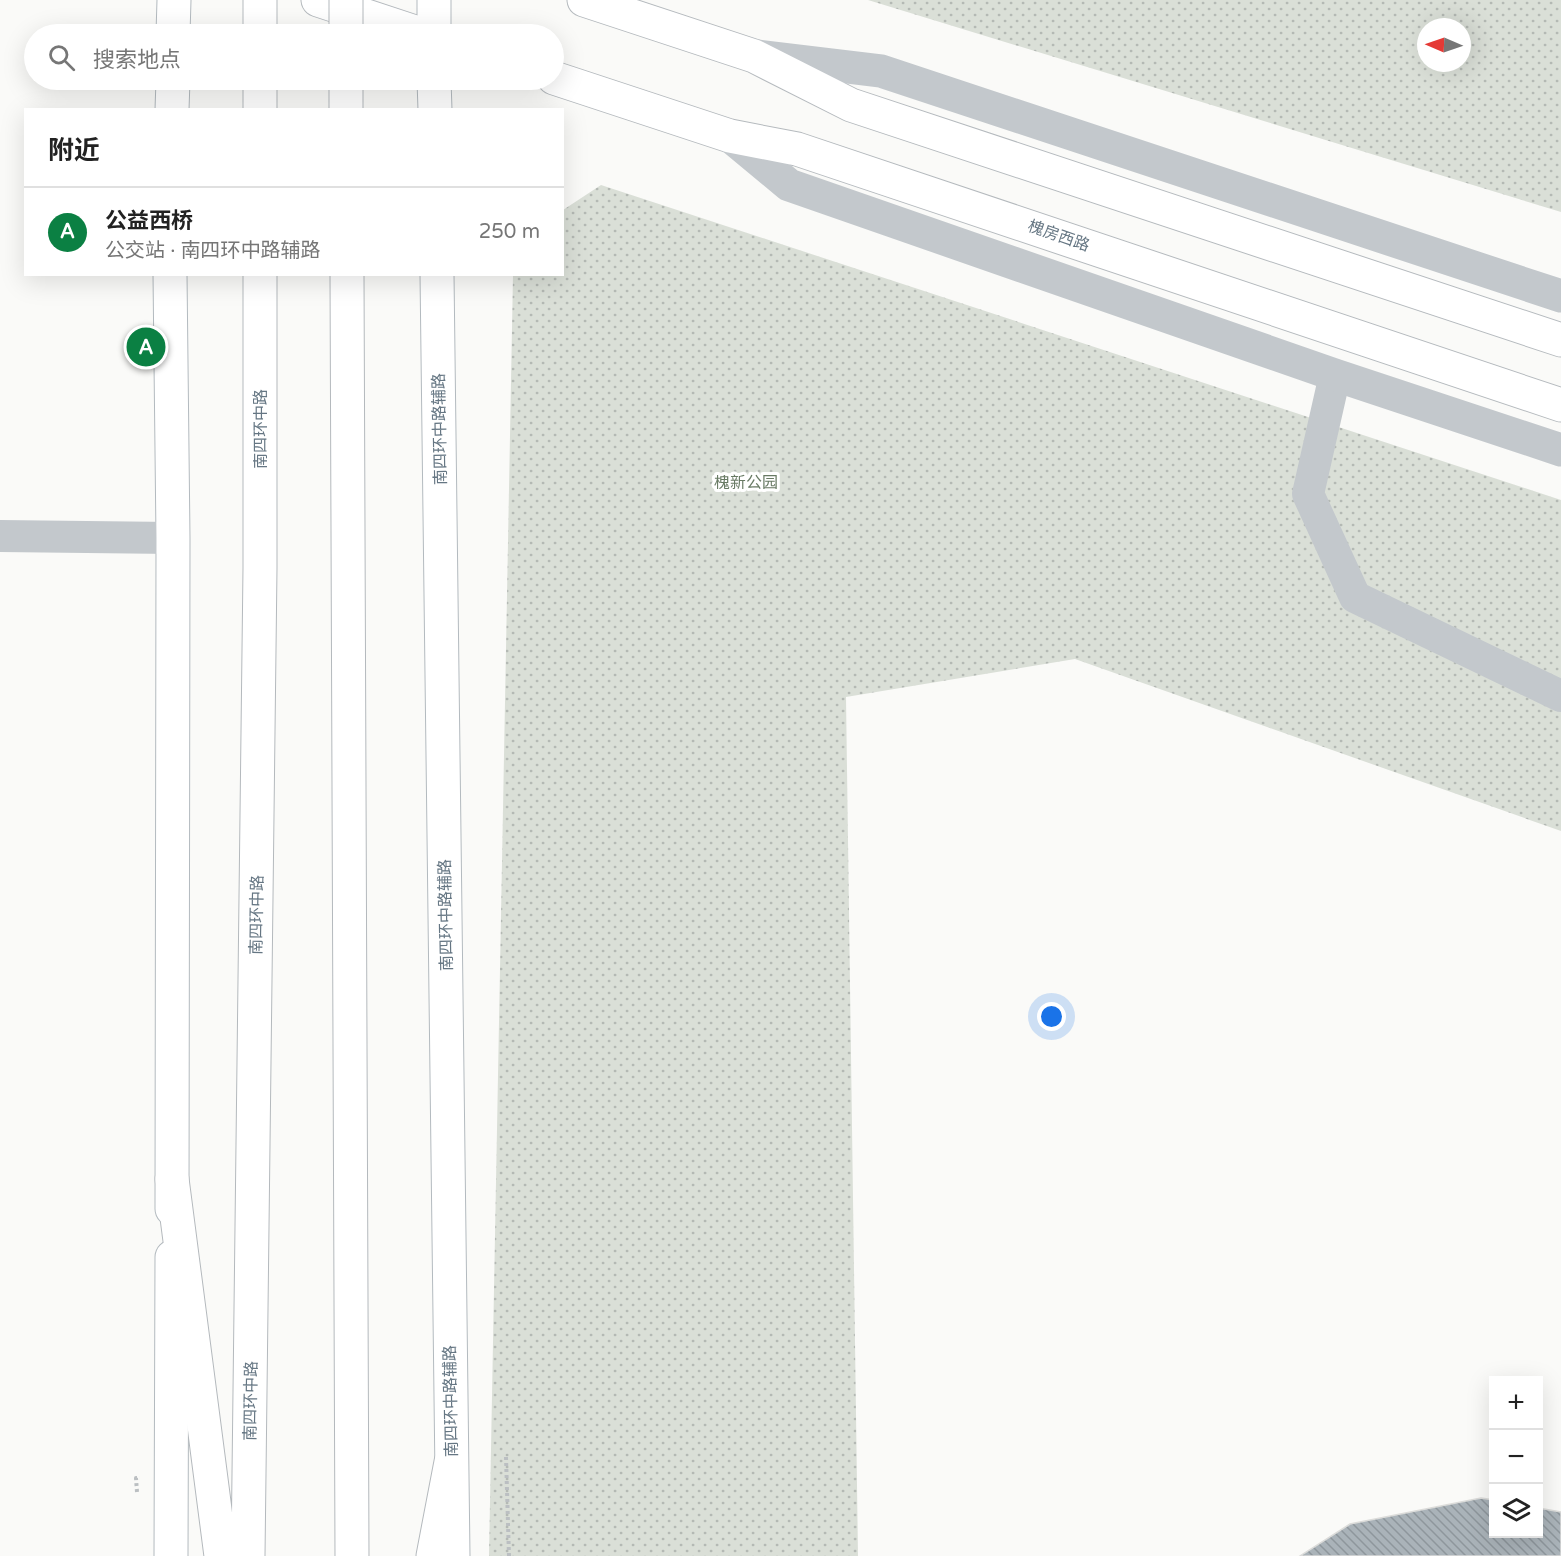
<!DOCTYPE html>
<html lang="zh">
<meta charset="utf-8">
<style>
:root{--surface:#fff;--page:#f2f2f2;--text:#222;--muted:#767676;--line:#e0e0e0;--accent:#0b8043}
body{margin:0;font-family:"Varela Round","Noto Sans SC",sans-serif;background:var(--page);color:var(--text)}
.controls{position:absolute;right:18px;bottom:18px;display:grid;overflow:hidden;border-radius:0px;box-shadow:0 6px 24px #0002}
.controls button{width:54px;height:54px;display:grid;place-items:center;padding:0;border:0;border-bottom:2px solid var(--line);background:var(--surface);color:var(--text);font:30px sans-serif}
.compass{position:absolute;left:1417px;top:18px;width:54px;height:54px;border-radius:50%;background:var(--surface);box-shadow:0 6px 24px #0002;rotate:272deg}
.you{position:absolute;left:1052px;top:1017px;width:21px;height:21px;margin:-15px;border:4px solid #fff;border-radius:50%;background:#1a73e8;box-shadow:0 0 0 9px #1a73e833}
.badge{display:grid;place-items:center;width:39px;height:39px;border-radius:50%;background:var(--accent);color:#fff;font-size:20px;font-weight:700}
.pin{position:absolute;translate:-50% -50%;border:3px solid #fff;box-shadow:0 2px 6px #0006}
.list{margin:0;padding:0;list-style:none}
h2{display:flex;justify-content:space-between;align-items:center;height:78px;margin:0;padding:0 24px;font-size:26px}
h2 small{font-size:20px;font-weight:400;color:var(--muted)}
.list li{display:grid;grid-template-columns:39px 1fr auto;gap:18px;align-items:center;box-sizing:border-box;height:90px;padding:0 24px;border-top:2px solid var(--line)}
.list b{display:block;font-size:22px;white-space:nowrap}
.list p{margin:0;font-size:20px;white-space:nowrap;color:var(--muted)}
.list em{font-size:20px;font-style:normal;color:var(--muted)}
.icon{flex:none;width:33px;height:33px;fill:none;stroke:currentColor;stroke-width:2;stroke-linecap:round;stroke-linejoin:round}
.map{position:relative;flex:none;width:1561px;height:1556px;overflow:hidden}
.search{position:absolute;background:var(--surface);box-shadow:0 6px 24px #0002;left:24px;top:24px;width:540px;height:66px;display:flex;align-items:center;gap:15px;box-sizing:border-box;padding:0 21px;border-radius:33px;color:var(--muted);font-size:22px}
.panel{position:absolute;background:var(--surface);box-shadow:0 6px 24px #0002;left:24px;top:108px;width:540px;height:168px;border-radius:0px}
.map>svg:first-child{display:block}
.grass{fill:url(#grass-dots);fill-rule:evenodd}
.building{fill:url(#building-back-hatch);stroke:#dcdcda;stroke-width:1.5}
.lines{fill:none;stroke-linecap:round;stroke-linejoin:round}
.secondary-casing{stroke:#b3babf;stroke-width:35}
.primary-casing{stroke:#b5babe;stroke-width:35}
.trunk-casing{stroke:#b4b9bd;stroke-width:35}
.path{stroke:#bbbfc2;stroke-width:4;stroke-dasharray:3 3;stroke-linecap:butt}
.minor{stroke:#c3c8cc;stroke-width:32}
.tertiary{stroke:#c3c8cc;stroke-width:33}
.secondary{stroke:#fff;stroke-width:33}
.primary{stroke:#fff;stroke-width:33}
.trunk{stroke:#fff;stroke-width:33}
.trunk-bridge-casing{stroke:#b4b9bd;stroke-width:35;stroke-linecap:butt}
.trunk-bridge{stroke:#fff;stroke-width:33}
.labels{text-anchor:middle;stroke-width:6;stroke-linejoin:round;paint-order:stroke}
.street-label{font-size:16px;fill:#657683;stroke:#fff}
.park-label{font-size:16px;fill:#687a64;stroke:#fff}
</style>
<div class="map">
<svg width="1561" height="1556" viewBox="0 0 1561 1556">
<defs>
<pattern id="grass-dots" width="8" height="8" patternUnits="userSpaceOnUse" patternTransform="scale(1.5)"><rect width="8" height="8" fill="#dadfd7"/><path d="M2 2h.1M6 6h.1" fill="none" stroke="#b4b9b4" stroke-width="1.8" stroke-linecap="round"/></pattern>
<pattern id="building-back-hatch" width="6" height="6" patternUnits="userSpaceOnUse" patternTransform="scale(1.5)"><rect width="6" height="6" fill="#aab3b9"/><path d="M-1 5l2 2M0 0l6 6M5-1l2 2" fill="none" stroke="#8e969c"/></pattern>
</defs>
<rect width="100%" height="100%" fill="#fafaf8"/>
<!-- grass -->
<path class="grass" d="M868,0h693v213v-1zM1426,27h36v36h-36z
M601,185l960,315v331l-486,-172 -229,38 12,859h-369l24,-1281 49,-1 1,-64z"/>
<!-- building -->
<path class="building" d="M1481,1498l13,2v34h44v-26l23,4v44h-261l50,-32z"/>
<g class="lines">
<defs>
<path id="secondary" d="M434,0v34
M173,34l1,-34
M434,80l1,30
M172,110l1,-30
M170,274l3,264 -1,671
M437,274l16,1282
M171,1556l1,-299"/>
<path id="primary" d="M318,0l103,34
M584,0l170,56 97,49 710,235
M554,78l176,58 67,13 764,256"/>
<path id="trunk" d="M260,0v34
M260,80v30
M346,80v30
M347,274l5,1282
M172,1179l49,377
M248,1556l12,-988v-294
M433,1556l18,-94"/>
</defs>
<!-- secondary casing -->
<use href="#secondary" class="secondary-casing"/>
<!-- primary casing -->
<use href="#primary" class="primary-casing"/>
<!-- trunk casing -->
<use href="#trunk" class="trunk-casing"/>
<!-- path -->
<path class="path" d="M506,1457l3,99
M137,1492l-1,-14h4"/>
<!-- minor -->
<path class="minor" d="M1335,375l-27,119 47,103 206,99
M0,536l173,2"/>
<!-- tertiary -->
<path class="tertiary" d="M757,56l124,15 680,225
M730,136l59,49 546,190 226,75"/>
<!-- secondary -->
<use href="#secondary" class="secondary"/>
<!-- primary -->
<use href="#primary" class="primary"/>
<!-- trunk -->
<use href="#trunk" class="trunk"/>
<defs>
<path id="trunk-bridge" d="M346,0v34"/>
</defs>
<!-- trunk-bridge casing -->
<use href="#trunk-bridge" class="trunk-bridge-casing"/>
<!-- trunk-bridge -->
<use href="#trunk-bridge" class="trunk-bridge"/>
</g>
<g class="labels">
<!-- street labels -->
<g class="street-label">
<text transform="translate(1059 235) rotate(19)" y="6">槐房西路</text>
<text transform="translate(260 429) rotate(-90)" y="6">南四环中路</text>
<text transform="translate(439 429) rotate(-91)" y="6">南四环中路辅路</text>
<text transform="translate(256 915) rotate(-89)" y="6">南四环中路</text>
<text transform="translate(445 915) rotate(-91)" y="6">南四环中路辅路</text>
<text transform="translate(250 1401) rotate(-89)" y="6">南四环中路</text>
<text transform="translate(450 1401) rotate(-91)" y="6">南四环中路辅路</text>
</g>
<!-- park labels -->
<g class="park-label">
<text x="746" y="488">槐新公园</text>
</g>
</g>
</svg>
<div class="controls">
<button>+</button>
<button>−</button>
<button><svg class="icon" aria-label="layers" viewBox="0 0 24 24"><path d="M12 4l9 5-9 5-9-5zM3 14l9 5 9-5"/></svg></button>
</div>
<svg class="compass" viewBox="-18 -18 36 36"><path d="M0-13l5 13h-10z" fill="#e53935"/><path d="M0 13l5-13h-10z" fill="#767676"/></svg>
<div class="you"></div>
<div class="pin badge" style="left:146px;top:347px">A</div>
<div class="search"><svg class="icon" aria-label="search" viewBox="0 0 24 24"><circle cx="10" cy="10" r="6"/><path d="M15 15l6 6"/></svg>搜索地点</div>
<section class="panel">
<h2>附近<small></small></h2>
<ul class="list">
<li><span class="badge">A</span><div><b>公益西桥</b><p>公交站 · 南四环中路辅路</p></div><em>250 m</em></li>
</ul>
</section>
</div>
